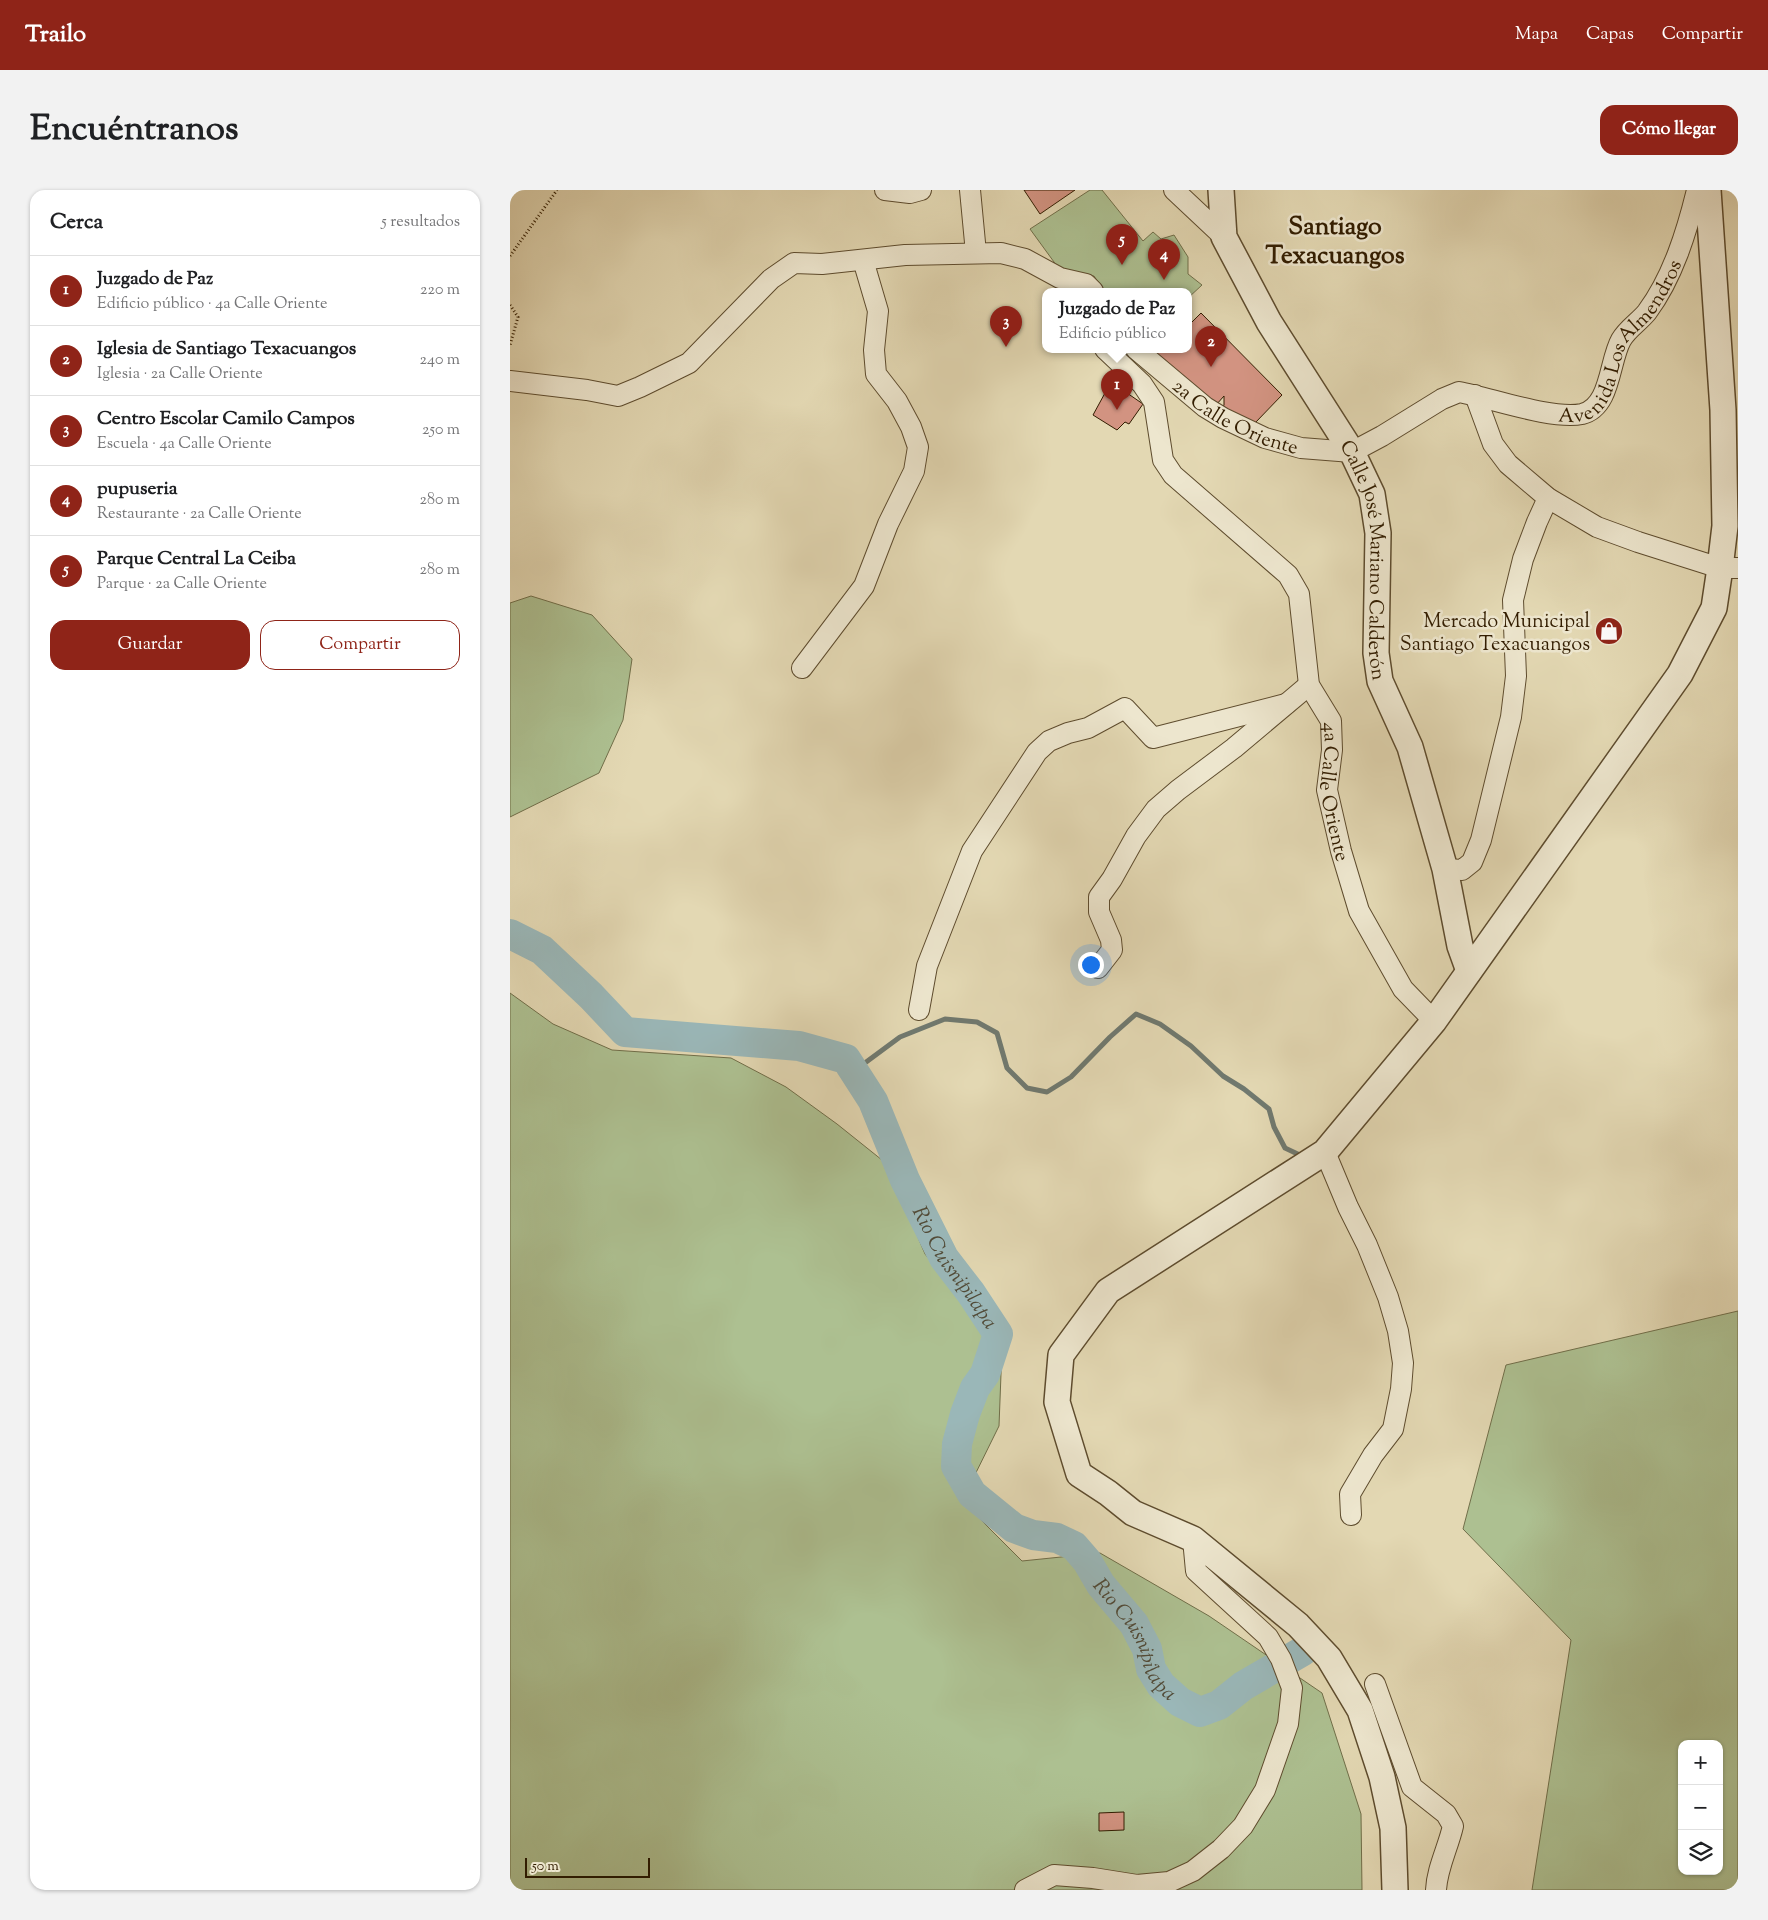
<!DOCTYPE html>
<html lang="es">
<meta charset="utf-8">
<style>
:root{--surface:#fff;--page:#f2f2f2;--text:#202124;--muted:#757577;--line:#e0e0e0;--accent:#8f2418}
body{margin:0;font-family:"Sorts Mill Goudy",serif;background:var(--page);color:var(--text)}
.controls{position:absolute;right:15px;bottom:15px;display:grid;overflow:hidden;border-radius:10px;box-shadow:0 1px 4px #0004}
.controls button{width:45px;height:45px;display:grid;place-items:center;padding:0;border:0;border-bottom:1px solid var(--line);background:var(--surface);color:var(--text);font:25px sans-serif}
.scale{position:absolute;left:15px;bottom:12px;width:125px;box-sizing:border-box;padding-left:5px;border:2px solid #321d01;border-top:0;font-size:14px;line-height:18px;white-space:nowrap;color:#321d01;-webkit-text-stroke:4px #ede6ce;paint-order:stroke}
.you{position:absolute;left:580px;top:774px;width:18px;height:18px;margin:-12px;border:4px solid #fff;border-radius:50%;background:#1a73e8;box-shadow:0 0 0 8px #1a73e833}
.badge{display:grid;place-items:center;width:32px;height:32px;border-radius:50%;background:var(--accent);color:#fff;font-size:16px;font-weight:700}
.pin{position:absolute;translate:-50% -41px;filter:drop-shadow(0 1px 2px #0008)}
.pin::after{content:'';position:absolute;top:26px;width:18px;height:15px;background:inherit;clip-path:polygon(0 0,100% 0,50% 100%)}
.popup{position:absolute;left:532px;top:98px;width:150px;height:65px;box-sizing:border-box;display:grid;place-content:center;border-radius:10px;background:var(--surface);filter:drop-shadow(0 1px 4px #0005);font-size:16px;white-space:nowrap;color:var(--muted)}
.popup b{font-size:19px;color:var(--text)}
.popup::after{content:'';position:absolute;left:50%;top:100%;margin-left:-10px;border:10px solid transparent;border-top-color:var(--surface)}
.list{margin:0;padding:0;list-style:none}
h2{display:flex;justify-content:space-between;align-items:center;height:65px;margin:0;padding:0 20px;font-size:21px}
h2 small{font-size:16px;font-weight:400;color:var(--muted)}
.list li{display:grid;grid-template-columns:32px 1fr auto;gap:15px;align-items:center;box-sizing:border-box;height:70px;padding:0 20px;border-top:1px solid var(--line)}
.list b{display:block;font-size:19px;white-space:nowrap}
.list p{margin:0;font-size:16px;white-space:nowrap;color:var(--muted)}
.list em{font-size:16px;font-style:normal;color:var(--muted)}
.actions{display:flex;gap:10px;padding:15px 20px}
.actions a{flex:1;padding:11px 0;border:1px solid var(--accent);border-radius:15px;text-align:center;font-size:18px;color:var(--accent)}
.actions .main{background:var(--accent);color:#fff}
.icon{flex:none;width:28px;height:28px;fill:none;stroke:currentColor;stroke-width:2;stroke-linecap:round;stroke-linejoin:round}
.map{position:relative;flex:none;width:1228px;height:1700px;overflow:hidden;border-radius:15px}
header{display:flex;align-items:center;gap:30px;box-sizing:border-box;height:70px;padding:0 25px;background:var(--accent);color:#fff}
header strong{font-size:24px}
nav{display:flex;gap:28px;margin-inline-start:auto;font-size:18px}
.intro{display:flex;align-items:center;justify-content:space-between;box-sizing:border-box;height:120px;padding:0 30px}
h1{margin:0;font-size:35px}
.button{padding:12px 22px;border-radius:15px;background:var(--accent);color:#fff;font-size:18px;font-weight:700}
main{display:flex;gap:30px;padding:0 30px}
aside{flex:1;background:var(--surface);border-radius:15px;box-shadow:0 1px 4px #0004}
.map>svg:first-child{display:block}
.green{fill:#adc091;stroke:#706e49;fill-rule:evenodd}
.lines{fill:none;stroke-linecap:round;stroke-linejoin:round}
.stream{stroke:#70796f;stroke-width:5}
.river{stroke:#9ab7b8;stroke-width:30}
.building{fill:#d29381;stroke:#321d01}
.minor-casing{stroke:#5e4c2e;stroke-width:22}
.tertiary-casing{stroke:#5e4c2e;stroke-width:28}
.path{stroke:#321d01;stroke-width:3;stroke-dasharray:1 2.5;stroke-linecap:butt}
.minor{stroke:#ede6ce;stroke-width:20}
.tertiary{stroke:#ede6ce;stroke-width:25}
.labels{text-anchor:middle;stroke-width:5;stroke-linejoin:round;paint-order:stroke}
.street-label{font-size:20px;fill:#321d01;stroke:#ede6ce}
.poi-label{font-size:20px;fill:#321d01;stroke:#ede6ce;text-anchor:end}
.water-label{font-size:21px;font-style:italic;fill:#514b38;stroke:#ede6ce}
.district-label{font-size:25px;font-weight:bold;fill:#321d01;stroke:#ede6ce}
</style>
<header>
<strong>Trailo</strong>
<nav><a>Mapa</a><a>Capas</a><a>Compartir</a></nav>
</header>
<div class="intro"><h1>Encuéntranos</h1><a class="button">Cómo llegar</a></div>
<main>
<aside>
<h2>Cerca<small>5 resultados</small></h2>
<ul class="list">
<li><span class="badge">1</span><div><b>Juzgado de Paz</b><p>Edificio público · 4a Calle Oriente</p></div><em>220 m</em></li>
<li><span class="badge">2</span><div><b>Iglesia de Santiago Texacuangos</b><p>Iglesia · 2a Calle Oriente</p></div><em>240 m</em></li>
<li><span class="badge">3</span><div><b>Centro Escolar Camilo Campos</b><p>Escuela · 4a Calle Oriente</p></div><em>250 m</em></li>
<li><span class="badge">4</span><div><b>pupuseria</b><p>Restaurante · 2a Calle Oriente</p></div><em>280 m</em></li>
<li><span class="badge">5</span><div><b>Parque Central La Ceiba</b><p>Parque · 2a Calle Oriente</p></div><em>280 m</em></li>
</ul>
<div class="actions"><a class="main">Guardar</a><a>Compartir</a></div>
</aside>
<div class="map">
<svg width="1228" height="1700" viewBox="0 0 1228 1700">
<rect width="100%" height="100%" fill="#e3d8b3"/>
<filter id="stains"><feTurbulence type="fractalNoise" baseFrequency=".004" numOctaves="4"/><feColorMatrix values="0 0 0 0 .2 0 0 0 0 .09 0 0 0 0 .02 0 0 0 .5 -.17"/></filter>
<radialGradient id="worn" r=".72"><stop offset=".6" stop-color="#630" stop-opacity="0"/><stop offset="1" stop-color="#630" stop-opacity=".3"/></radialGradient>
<!-- green -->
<path class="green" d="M580,0h12l41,51 10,-9 8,7 13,-4 14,22v17l14,11 -14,13v-7h-84l-10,-15 -32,-3 -32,-44z
M21,406l61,19 40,44 -9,61 -24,53 -89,44v-214z
M0,803l43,31 59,26 119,8 55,29 51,37 50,40 38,90 77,94 -3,78 -37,75 60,60 78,-8 109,63 113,77 39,121 1,76h-852z
M1228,1121v579h-206l39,-250 -108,-111 43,-164zM1172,1554h37v127h-37z"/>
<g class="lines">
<!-- stream -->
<path class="stream" d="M344,881l46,-34 45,-18 32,3 20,11 10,35 20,20 20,4 24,-15 39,-40 26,-23 24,10 31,22 32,30 21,13 25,20 5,18 11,21 19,9"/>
<!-- river -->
<path class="river" id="s1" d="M0,744l32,16 49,46 34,36 174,14 47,13 27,42 32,79 39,78 27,35 27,41 -13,40 -10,14 -10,26 -8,30 -1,22 16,28 42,34 19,7 24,3 17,8 13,15 14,24 33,39 13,25 4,20 10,16 19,17 20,10 19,-7 24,-19 60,-35"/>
</g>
<!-- building -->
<path class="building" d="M514,0h51l-35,24z
M691,123l81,82 -27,28 -34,-13 3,-5v-9l-8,9 -68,-56h40v-23z
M601,192l32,22 -14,20 -4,-2 -8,8 -24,-15z
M614,1622v18l-25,1v-18z"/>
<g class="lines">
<defs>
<g id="minor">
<path d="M375,0l25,3 11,-3"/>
<path d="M460,0l6,63"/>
<path d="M664,0l50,47"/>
<path id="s2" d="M595,159l37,35 12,18 9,58 10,15 115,100 11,19 10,91 22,36 1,29 -5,40 14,61 18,60 44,78 31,32"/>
<path id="s3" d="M626,159l69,58 18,11 42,20 36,10 51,4 30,-16 60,-37 17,-7c32,6 93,28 123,22 29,-7 27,-53 39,-74 6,-11 18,-18 26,-28 26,-35 40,-81 50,-122"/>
<path d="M0,191l77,9 31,6 22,-9 49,-24 82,-84 23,-16 28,1 83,-9 96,-2 24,6 35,19 26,6 7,7"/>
<path d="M965,205l18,49 15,20 40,34 49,29 41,15 82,26h18"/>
<path d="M292,478l62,-82 24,-62 26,-53 4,-24 -7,-20 -14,-26 -21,-27 -2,-24 4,-39 -15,-51"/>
<path d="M935,679l17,1 10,-8 9,-22 30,-123 5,-41 -3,-76 10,-41 14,-37 11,-24"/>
<path d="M588,778l14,-18 -1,-10 -12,-28v-15l13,-18 24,-43 20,-27 22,-19 56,-42 75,-63"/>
<path d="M409,820l8,-44 45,-115 65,-99 12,-11 19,-8 20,-5 37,-20 28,30 133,-34"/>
<path d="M815,962l23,55 19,38 21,52 10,34 5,32 -2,26 -8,40 -20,26 -23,39 1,21"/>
<path d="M865,1494l37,103 34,27 7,12c-5,22 -16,42 -17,64"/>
<path d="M515,1700l29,-15 39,3 44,7 32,-3 24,-11 28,-22 22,-23 22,-36 23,-66 4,-36 -11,-29 -13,-22 -72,-66 -3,-32"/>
</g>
<g id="tertiary">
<path id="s4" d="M711,0l3,47 45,85 83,130 20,42 6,39 -2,120 4,28 30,66 35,122 15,77 9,25"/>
<path d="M885,1700l-2,-62 -11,-51 -22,-67 -31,-52 -31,-33 -105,-86 -60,-26 -25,-20 -29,-19 -22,-72 4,-47 47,-64 217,-139 109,-131 246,-347 34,-66 6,-40 5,-42 -2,-116 -15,-220"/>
</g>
</defs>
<!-- minor casing -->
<use href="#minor" class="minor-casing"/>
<!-- tertiary casing -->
<use href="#tertiary" class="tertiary-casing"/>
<!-- path -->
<path class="path" d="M0,66l47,-66
M0,115l8,12 -8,28"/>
<!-- minor -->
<use href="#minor" class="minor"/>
<!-- tertiary -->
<use href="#tertiary" class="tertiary"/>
</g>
<!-- icons -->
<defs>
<symbol id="shop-disc" viewBox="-11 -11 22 22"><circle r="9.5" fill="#8f2418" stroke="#ede6ce"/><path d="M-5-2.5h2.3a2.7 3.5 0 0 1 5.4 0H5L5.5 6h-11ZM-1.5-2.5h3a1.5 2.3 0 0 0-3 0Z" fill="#fff"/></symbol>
</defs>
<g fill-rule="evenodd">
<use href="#shop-disc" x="1083" y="425" width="32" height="32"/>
</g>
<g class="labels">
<!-- street labels -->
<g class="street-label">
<text dy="7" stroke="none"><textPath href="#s3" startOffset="575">Avenida Los Almendros</textPath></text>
<text dy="7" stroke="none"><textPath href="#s3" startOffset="122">2a Calle Oriente</textPath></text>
<text dy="7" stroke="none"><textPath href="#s4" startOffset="408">Calle José Mariano Calderón</textPath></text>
<text dy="7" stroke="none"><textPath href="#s2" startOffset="529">4a Calle Oriente</textPath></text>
</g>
<!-- poi labels -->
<g class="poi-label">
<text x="1080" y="437">Mercado Municipal<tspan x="1080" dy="23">Santiago Texacuangos</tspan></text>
</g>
<!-- water labels -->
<g class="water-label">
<text dy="7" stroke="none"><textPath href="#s1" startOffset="612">Rio Cuisnipilapa</textPath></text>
<text dy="7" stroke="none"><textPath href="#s1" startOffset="1094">Rio Cuisnipilapa</textPath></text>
</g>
<!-- district labels -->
<g class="district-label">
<text x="825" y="44">Santiago<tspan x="825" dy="29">Texacuangos</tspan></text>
</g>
</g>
<rect width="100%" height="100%" filter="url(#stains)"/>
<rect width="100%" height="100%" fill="url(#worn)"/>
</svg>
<div class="controls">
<button>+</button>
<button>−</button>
<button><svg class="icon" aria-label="layers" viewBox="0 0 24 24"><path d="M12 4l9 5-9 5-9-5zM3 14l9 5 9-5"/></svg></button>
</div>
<div class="scale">50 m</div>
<div class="you"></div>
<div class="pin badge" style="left:607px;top:220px">1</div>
<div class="popup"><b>Juzgado de Paz</b>Edificio público</div>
<div class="pin badge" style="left:701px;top:177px">2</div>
<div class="pin badge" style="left:496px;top:157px">3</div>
<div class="pin badge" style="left:654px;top:90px">4</div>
<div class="pin badge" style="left:612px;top:75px">5</div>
</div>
</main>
